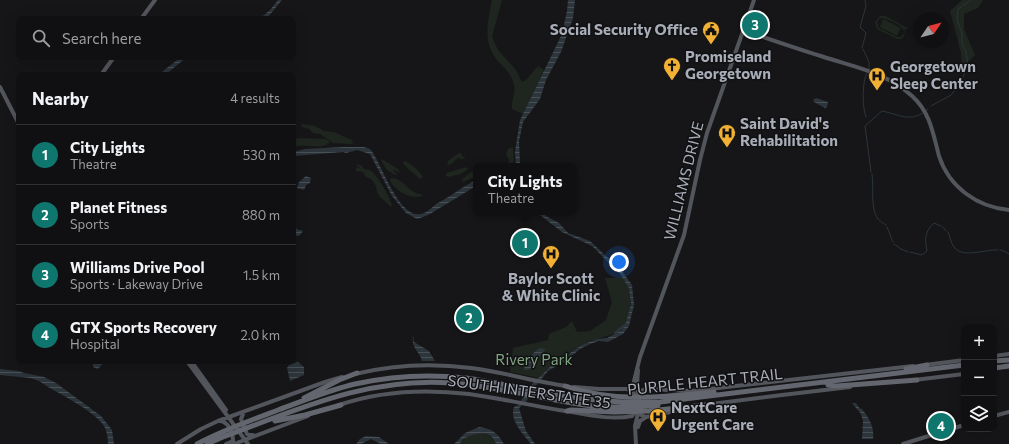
<!DOCTYPE html>
<meta charset="utf-8">
<style>
:root{--surface:#101012;--page:#19191b;--text:#f1f3f6;--muted:#9c9d9f;--line:#303032;--accent:#0f766e}
body{margin:0;font-family:Commissioner,sans-serif;background:var(--page);color:var(--text)}
.controls{position:absolute;right:12px;bottom:12px;display:grid;overflow:hidden;border-radius:8px;box-shadow:0 4px 16px #0002}
.controls button{width:36px;height:36px;display:grid;place-items:center;padding:0;border:0;border-bottom:1px solid var(--line);background:var(--surface);color:var(--text);font:20px sans-serif}
.compass{position:absolute;left:913px;top:12px;width:36px;height:36px;border-radius:50%;background:var(--surface);box-shadow:0 4px 16px #0002;rotate:55deg}
.you{position:absolute;left:619px;top:262px;width:14px;height:14px;margin:-10px;border:3px solid #fff;border-radius:50%;background:#1a73e8;box-shadow:0 0 0 6px #1a73e833}
.badge{display:grid;place-items:center;width:26px;height:26px;border-radius:50%;background:var(--accent);color:#fff;font-size:13px;font-weight:700}
.pin{position:absolute;translate:-50% -50%;border:2px solid #fff;box-shadow:0 1px 4px #0006}
.popup{position:absolute;left:473px;top:163px;width:104px;height:52px;box-sizing:border-box;display:grid;place-content:center;border-radius:8px;background:var(--surface);filter:drop-shadow(0 1px 3px #0005);font-size:13px;white-space:nowrap;color:var(--muted)}
.popup b{font-size:15px;color:var(--text)}
.popup::after{content:'';position:absolute;left:50%;top:100%;margin-left:-8px;border:8px solid transparent;border-top-color:var(--surface)}
.list{margin:0;padding:0;list-style:none}
h2{display:flex;justify-content:space-between;align-items:center;height:52px;margin:0;padding:0 16px;font-size:17px}
h2 small{font-size:13px;font-weight:400;color:var(--muted)}
.list li{display:grid;grid-template-columns:26px 1fr auto;gap:12px;align-items:center;box-sizing:border-box;height:60px;padding:0 16px;border-top:1px solid var(--line)}
.list b{display:block;font-size:15px;white-space:nowrap}
.list p{margin:0;font-size:13px;white-space:nowrap;color:var(--muted)}
.list em{font-size:13px;font-style:normal;color:var(--muted)}
.icon{flex:none;width:22px;height:22px;fill:none;stroke:currentColor;stroke-width:2;stroke-linecap:round;stroke-linejoin:round}
.map{position:relative;flex:none;width:1009px;height:444px;overflow:hidden}
.search{position:absolute;background:var(--surface);box-shadow:0 4px 16px #0002;left:16px;top:16px;width:280px;height:44px;display:flex;align-items:center;gap:10px;box-sizing:border-box;padding:0 14px;border-radius:8px;color:var(--muted);font-size:15px}
.panel{position:absolute;background:var(--surface);box-shadow:0 4px 16px #0002;left:16px;top:72px;width:280px;height:292px;border-radius:8px}
.map>svg:first-child{display:block}
.green{fill:#1e261f;fill-rule:evenodd}
.water{fill:url(#water-rules)}
.lines{fill:none;stroke-linecap:round;stroke-linejoin:round}
.stream{stroke:#2c353c;stroke-width:1}
.river{stroke:#2c353c;stroke-width:2.5}
.major{stroke:#53555c;stroke-width:4}
.highway{stroke:#63666e;stroke-width:5}
.labels{text-anchor:middle;stroke-width:3;stroke-linejoin:round;paint-order:stroke}
.poi-label{font-size:15px;font-weight:bold;fill:#a8adb8;stroke:#111113;text-anchor:start}
.street-label{font-size:15px;fill:#a8adb8;stroke:#111113}
.park-label{font-size:15px;fill:#7fa381;stroke:#111113}
</style>
<div class="map">
<svg width="1009" height="444" viewBox="0 0 1009 444">
<defs>
<pattern id="water-rules" width="6" height="5" patternUnits="userSpaceOnUse"><rect width="6" height="5" fill="#2c353c"/><path d="M0 2.5h6" fill="none" stroke="#485056"/></pattern>
</defs>
<rect width="100%" height="100%" fill="#161618"/>
<!-- green -->
<path class="green" d="M492,0h10l-10,37 6,13 18,20 6,12 4,-2 12,-14 6,4 -21,44 -11,-5c-1,-8 4,-16 2,-24 -2,-11 -10,-17 -17,-25 -15,-18 -9,-40 -5,-60z
M962,0h21l-5,8 -14,6v15l11,26 -13,13 -1,-15 -11,-42z
M880,16h5l23,12v1h-3l-1,7 -3,3h-4l-20,-10 -2,-7zM880,18c7,0 21,6 24,13l-1,4 -3,2h-3l-18,-9 -2,-6z
M883,19l18,9 -4,8 -17,-9z
M302,124l13,2 9,5 10,1 18,8 1,3 -2,1 -18,-1 -13,-9 -7,-1 -4,-4 -7,-2 -1,-2z
M299,138l27,1 3,2v2c-8,7 -25,0 -36,4v-7z
M513,147l1,18h-6l1,-5 -3,-5 2,-6z
M459,153l3,1v3l2,-1 1,2 -3,1 -4,-1 -8,7 -3,-1 1,-3z
M382,159l16,10 2,4 -7,-4 1,3 3,2 -2,1 -8,-5 -6,-9z
M404,161c7,2 17,11 19,17l-3,1 -17,-15z
M357,164l5,2 2,3c1,0 5,1 6,1 7,4 21,28 22,36h-2l-10,-9 -3,-5 -1,-6 -5,-7 -5,-2 -3,-5 -7,-1v-4l6,2 -5,-3z
M467,167l1,2 -7,5 -13,3 -2,-1v-3z
M476,169v8l-14,5v-2l5,-5z
M391,178c11,0 15,10 23,14 4,3 6,0 9,4 -11,4 -27,-4 -33,-15z
M605,278h17c3,3 6,6 8,10 2,8 0,34 -8,40 -9,8 -20,9 -31,13 -19,8 -37,22 -52,37l-29,-6 3,-24 35,-8 1,-6 17,-7 6,-6 5,11 13,-1 16,-11 6,-18z
M481,433c8,1 12,4 15,11h-36c4,-7 13,-10 21,-11z"/>
<!-- water -->
<path class="water" d="M278,0h4l-14,17 -3,2h-6l11,-9z
M568,0h7l-2,18 -12,34 -15,28 -6,19 -17,23 -4,19 1,22 1,3h-5l-1,-14 5,-32 42,-86 5,-23z
M181,57h6l-22,18h-5l3,-4z
M816,98l12,4 -1,5 -2,1 -11,-6 -1,-2z
M344,147h20l6,2c12,13 29,75 54,64 5,-2 8,-6 12,-9 14,-7 26,-17 40,-24v6l-46,28 -7,3 -6,2 -11,-6 -14,-17 -22,-42 -13,-4 -11,3 -3,-1 -50,4v-4l12,-3z
M306,176l5,2 -1,5 -4,2 -2,5 -7,-2 2,-6z
M536,212h7l3,4 13,7 9,10 22,8 32,30 10,14 2,20 -5,21 -6,8 -15,8 -9,-1 -9,3 -10,5 -13,11 -19,11 -13,16 -9,15 -7,6 7,23 9,13h-4c-8,-10 -22,-24 -17,-37l4,-2 14,-21 20,-19 30,-20 15,-6 10,-1 15,-8 4,-8 5,-18 -2,-16 -9,-14 -28,-28 -30,-14z
M293,225l5,5h3l2,1 -4,5 -6,-1z
M413,336l1,6 15,9 6,10h-13c-3,-11 -11,-12 -9,-25z
M540,348l5,1v1l-15,19 -4,1 -2,-1c3,-10 8,-16 16,-21z
M93,361h12l-7,8 -5,-2z
M298,362l6,5v8l-14,6 -3,-13 2,-3z
M0,369l19,2 5,2 20,4 12,6 45,33 11,14 2,14h-6c0,-6 -1,-13 -4,-18 -11,-17 -48,-33 -65,-45l-9,-3 -30,-3z
M852,403h4l4,6 1,-1c7,8 14,19 12,31h-11l1,-18 -2,-7z
M479,427c13,2 18,5 25,17h-8c-5,-13 -15,-12 -26,-8 -5,2 -8,3 -10,8h-6l11,-11z
M366,436l13,1 10,7h-8l-10,-5 -10,5h-5l4,-5z"/>
<g class="lines">
<!-- stream -->
<path class="stream" d="M862,48l4,-15 -6,-6 6,-21 -1,-6
M863,49l6,13v5
M869,69v-1
M931,106l20,-11 9,-11 8,-19 -2,-13 -4,-9v-10l-5,-13 1,-11 13,-9
M925,111l3,-2
M866,117c-4,-9 -4,-36 1,-44
M871,172l-6,-46 17,-15c15,3 27,11 41,2
M872,174c2,12 -2,35 6,45 2,2 5,4 8,6
M887,227l6,15
M943,227l3,4
M948,232c2,5 3,11 6,15 8,12 32,2 44,3
M894,244l7,5 7,3
M1000,250l4,1 5,3
M910,252l12,3 5,-4c-2,-11 -3,-19 7,-28l7,3"/>
<!-- river -->
<path class="river" d="M615,333l10,-8"/>
<!-- major -->
<path class="major" d="M141,19l14,-19
M743,30c26,9 52,18 78,26 32,11 65,16 91,40 18,16 21,37 27,60 10,31 38,51 70,54
M101,75l13,-18
M0,87l19,37
M994,356l15,-2
M187,361l61,83
M191,361l35,49
M925,365l39,-5
M355,374c37,-9 77,-11 116,-6 32,4 64,14 96,18
M914,380l50,-6
M637,385l1,-15
M574,387l25,2h27l5,1 4,5
M639,395l4,-5 4,-1 45,2 221,-25
M639,400v-5l-5,-14 6,-24 44,-122 16,-75 7,-27 47,-133
M339,405c41,-14 87,-16 130,-11 30,4 60,11 90,16 23,3 50,11 73,6l3,-4
M704,405l78,-10 68,-8
M244,412l-3,7 6,15 2,1h4
M639,412l2,3 5,2 39,-8
M994,416l15,-4
M220,421c9,1 13,12 13,20l-7,3
M638,427l2,-6 6,-4
M177,444l24,-15 17,-8 107,-39 17,-5
M234,444l74,-28
M636,444l-1,-18 4,-17
M903,444l61,-19"/>
<!-- highway -->
<path class="highway" d="M994,361l15,-1
M994,368l15,-2
M906,369l21,-4
M828,385l9,1 80,-6
M565,386c51,17 97,11 149,6
M304,398l35,-18 18,-7
M567,411l4,-1 43,2 35,-1 56,-6
M275,421l30,-6 36,-10
M197,444c26,-14 53,-23 81,-34 25,-9 51,-20 77,-26 36,-8 74,-10 111,-6 29,4 58,11 86,16 36,6 72,10 108,8l304,-37
M207,444l16,-7c76,-28 145,-60 228,-54 47,3 93,17 141,23 22,2 44,1 66,-1"/>
</g>
<!-- icons -->
<defs>
<symbol id="civic-pin" viewBox="-11 -11 22 30"><path d="M0 17L-7.5 6A9.5 9.5 0 1 1 7.5 6Z" fill="#f2b134" stroke="#111113"/><path d="M-.6-6.5H3V-4.5H.6V-3L4-1V1h2V6H-6V1h2V-1L-.6-3ZM-1.2 2.5V6h2.4V2.5Z" fill="#111"/></symbol>
<symbol id="church-pin" viewBox="-11 -11 22 30"><path d="M0 17L-7.5 6A9.5 9.5 0 1 1 7.5 6Z" fill="#f2b134" stroke="#111113"/><path d="M-1.2-6h2.4v3.5h3.3v2.4h-3.3V6h-2.4V-.1h-3.3v-2.4h3.3Z" fill="#111"/></symbol>
<symbol id="hospital-pin" viewBox="-11 -11 22 30"><path d="M0 17L-7.5 6A9.5 9.5 0 1 1 7.5 6Z" fill="#f2b134" stroke="#111113"/><path d="M-5-5h3v3.5h4V-5h3V5h-3V1.5h-4V5h-3Z" fill="#111"/></symbol>
</defs>
<g fill-rule="evenodd">
<use href="#civic-pin" x="701" y="20" width="20" height="27"/>
<use href="#church-pin" x="662" y="56" width="20" height="27"/>
<use href="#hospital-pin" x="867" y="66" width="20" height="27"/>
<use href="#hospital-pin" x="717" y="123" width="20" height="27"/>
<use href="#hospital-pin" x="541" y="244" width="20" height="27"/>
<use href="#hospital-pin" x="648" y="407" width="20" height="27"/>
</g>
<g class="labels">
<!-- poi labels -->
<g class="poi-label">
<text x="698" y="35" text-anchor="end">Social Security Office</text>
<text x="685" y="62">Promiseland<tspan x="685" dy="17">Georgetown</tspan></text>
<text x="890" y="72">Georgetown<tspan x="890" dy="17">Sleep Center</tspan></text>
<text x="740" y="129">Saint David's<tspan x="740" dy="17">Rehabilitation</tspan></text>
<text x="551" y="284" text-anchor="middle">Baylor Scott<tspan x="551" dy="17">&amp; White Clinic</tspan></text>
<text x="671" y="413">NextCare<tspan x="671" dy="17">Urgent Care</tspan></text>
</g>
<!-- street labels -->
<g class="street-label">
<text transform="translate(684 181) rotate(-76)" y="5">WILLIAMS DRIVE</text>
<text transform="translate(705 382) rotate(-6)" y="5">PURPLE HEART TRAIL</text>
<text transform="translate(529 392) rotate(8)" y="5">SOUTH INTERSTATE 35</text>
</g>
<!-- park labels -->
<g class="park-label">
<text x="534" y="365">Rivery Park</text>
</g>
</g>
</svg>
<div class="controls">
<button>+</button>
<button>−</button>
<button><svg class="icon" aria-label="layers" viewBox="0 0 24 24"><path d="M12 4l9 5-9 5-9-5zM3 14l9 5 9-5"/></svg></button>
</div>
<svg class="compass" viewBox="-18 -18 36 36"><path d="M0-13l5 13h-10z" fill="#e53935"/><path d="M0 13l5-13h-10z" fill="#9c9d9f"/></svg>
<div class="you"></div>
<div class="pin badge" style="left:525px;top:243px">1</div>
<div class="popup"><b>City Lights</b>Theatre</div>
<div class="pin badge" style="left:469px;top:318px">2</div>
<div class="pin badge" style="left:755px;top:25px">3</div>
<div class="pin badge" style="left:941px;top:426px">4</div>
<div class="search"><svg class="icon" aria-label="search" viewBox="0 0 24 24"><circle cx="10" cy="10" r="6"/><path d="M15 15l6 6"/></svg>Search here</div>
<section class="panel">
<h2>Nearby<small>4 results</small></h2>
<ul class="list">
<li><span class="badge">1</span><div><b>City Lights</b><p>Theatre</p></div><em>530 m</em></li>
<li><span class="badge">2</span><div><b>Planet Fitness</b><p>Sports</p></div><em>880 m</em></li>
<li><span class="badge">3</span><div><b>Williams Drive Pool</b><p>Sports · Lakeway Drive</p></div><em>1.5 km</em></li>
<li><span class="badge">4</span><div><b>GTX Sports Recovery</b><p>Hospital</p></div><em>2.0 km</em></li>
</ul>
</section>
</div>
